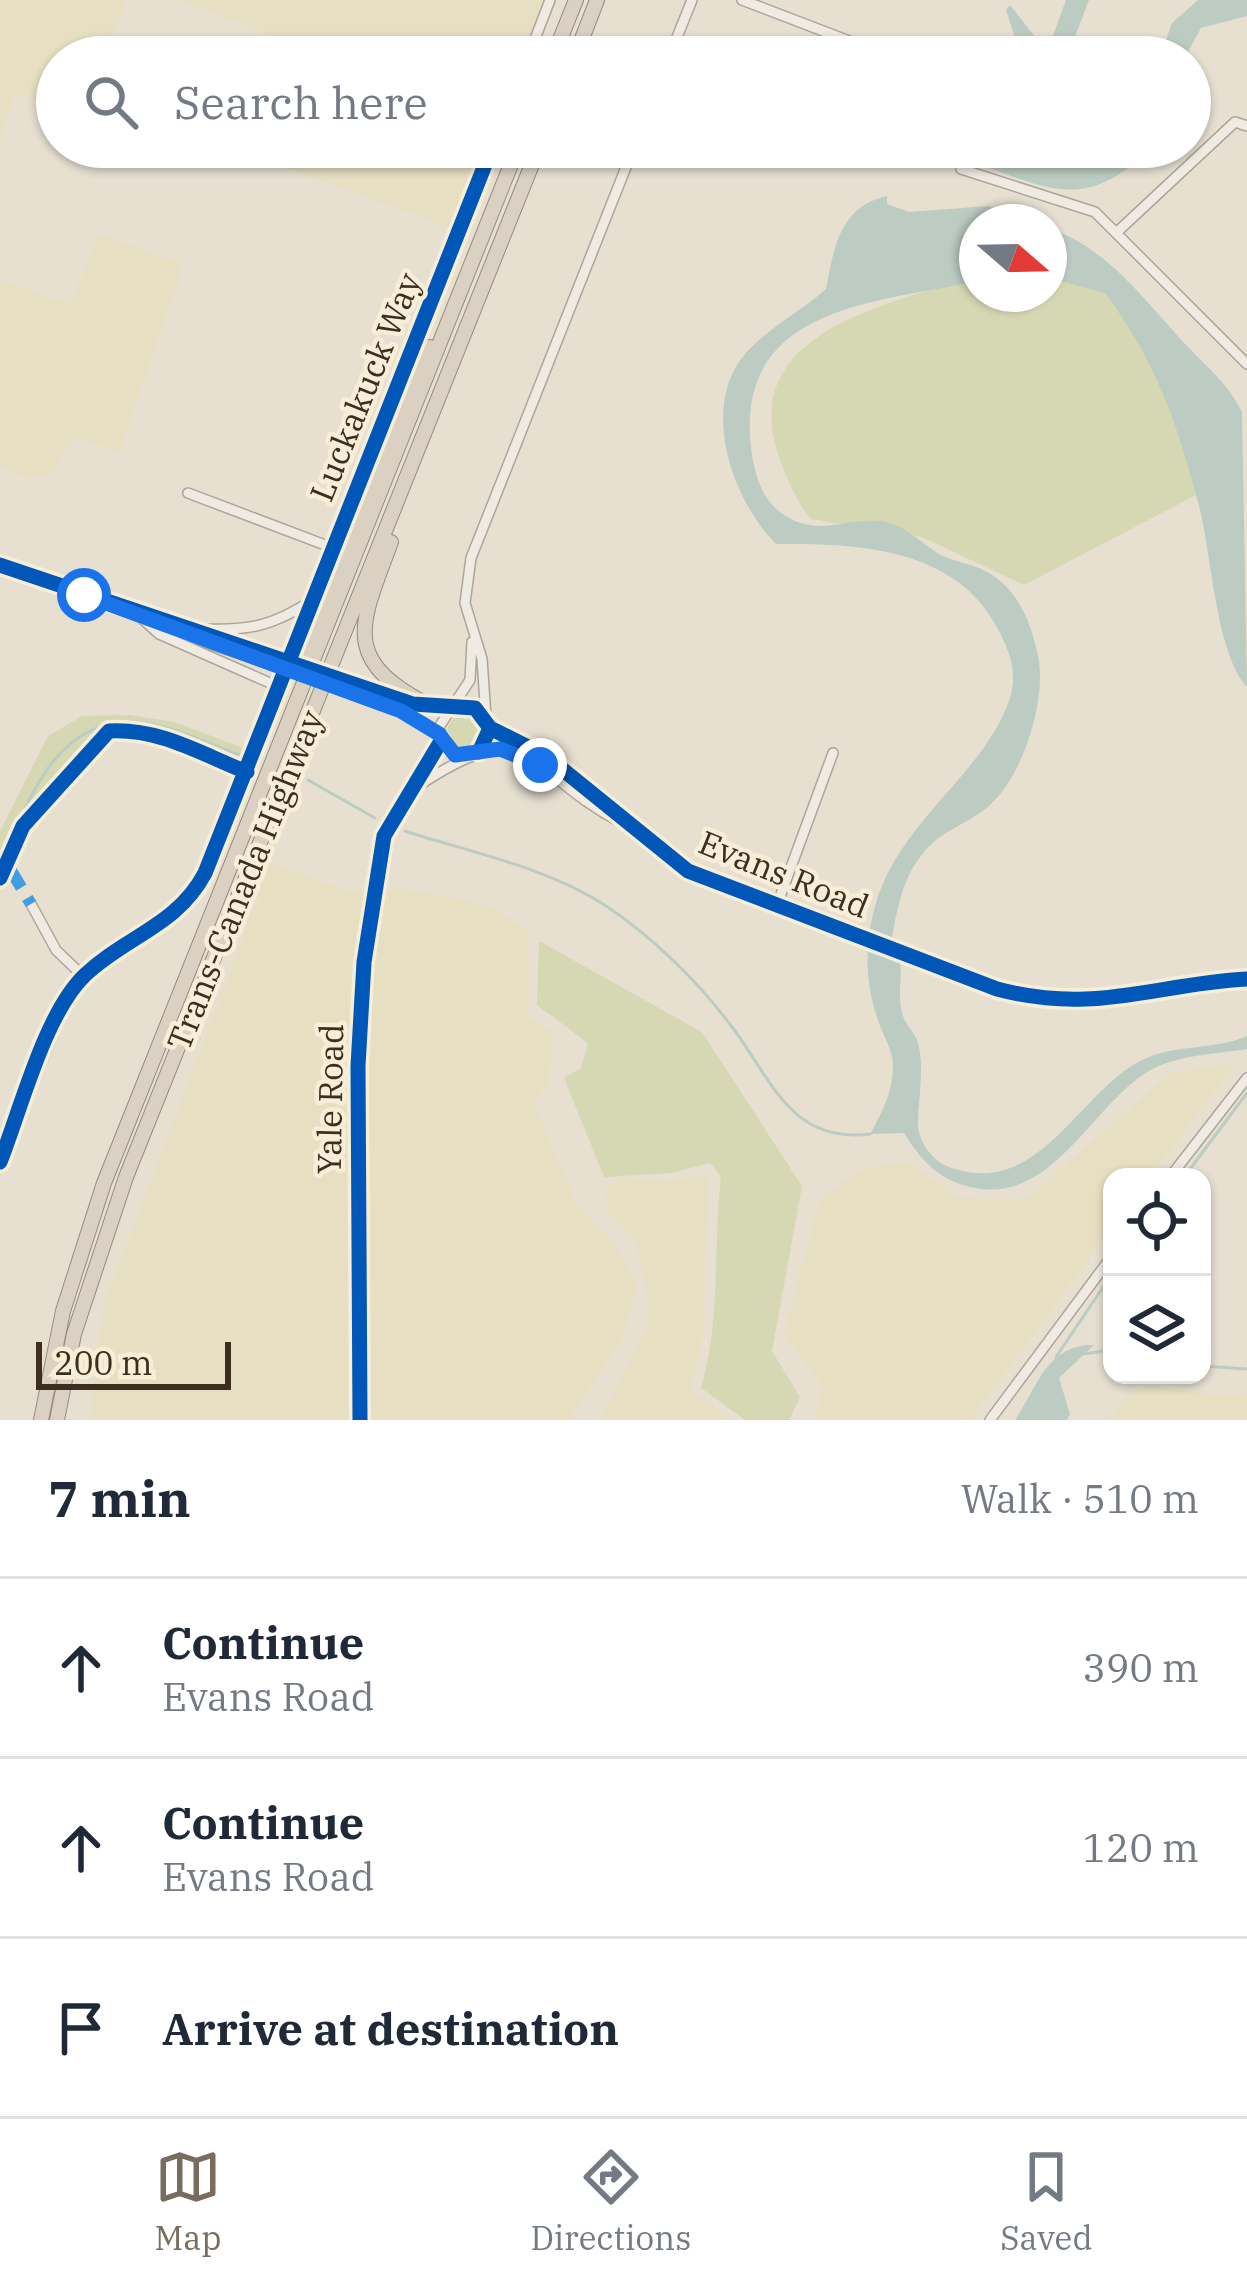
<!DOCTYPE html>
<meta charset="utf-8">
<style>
:root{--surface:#fff;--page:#f6f6f7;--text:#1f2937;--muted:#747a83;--line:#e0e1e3;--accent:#786c5e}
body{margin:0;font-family:"IBM Plex Serif",serif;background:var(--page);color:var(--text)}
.controls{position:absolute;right:36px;bottom:36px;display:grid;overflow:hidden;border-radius:24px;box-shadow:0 3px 9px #0004}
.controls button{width:108px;height:108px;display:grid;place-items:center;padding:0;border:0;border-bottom:3px solid var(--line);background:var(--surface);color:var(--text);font:60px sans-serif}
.compass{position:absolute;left:959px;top:204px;width:108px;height:108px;border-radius:50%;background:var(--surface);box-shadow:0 3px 9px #0004;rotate:110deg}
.scale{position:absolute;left:36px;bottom:30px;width:195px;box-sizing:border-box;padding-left:12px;border:6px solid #3d2e20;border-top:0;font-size:33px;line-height:42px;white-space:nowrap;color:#3d2e20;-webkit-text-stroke:9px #f7eed8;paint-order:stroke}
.stop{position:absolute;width:36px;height:36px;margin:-27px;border:9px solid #1a73e8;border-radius:50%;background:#fff}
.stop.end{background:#1a73e8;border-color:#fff;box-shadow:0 3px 12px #0008}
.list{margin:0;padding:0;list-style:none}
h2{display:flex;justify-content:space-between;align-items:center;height:156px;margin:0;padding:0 48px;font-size:51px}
h2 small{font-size:39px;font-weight:400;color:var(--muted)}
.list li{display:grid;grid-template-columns:78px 1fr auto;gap:36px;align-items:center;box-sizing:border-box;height:180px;padding:0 48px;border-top:3px solid var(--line)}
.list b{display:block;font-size:45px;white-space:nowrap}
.list p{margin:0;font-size:39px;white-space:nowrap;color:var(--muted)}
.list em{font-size:39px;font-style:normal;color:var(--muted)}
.icon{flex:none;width:66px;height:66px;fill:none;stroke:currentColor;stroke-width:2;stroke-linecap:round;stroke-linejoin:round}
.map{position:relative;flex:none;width:1247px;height:1420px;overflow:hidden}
.search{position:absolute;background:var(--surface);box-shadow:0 3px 9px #0004;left:36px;right:36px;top:36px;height:132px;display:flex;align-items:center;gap:30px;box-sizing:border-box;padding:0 42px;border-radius:66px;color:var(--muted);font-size:45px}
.sheet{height:696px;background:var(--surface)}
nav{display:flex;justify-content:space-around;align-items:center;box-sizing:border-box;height:168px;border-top:3px solid var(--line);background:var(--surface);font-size:33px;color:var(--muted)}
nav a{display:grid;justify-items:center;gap:6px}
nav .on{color:var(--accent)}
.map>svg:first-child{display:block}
.farmland{fill:#e6dfc2}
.green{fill:#d6d7b3}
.water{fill:#bcccc2}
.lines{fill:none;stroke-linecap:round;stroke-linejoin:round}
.stream{stroke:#bcccc2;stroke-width:3}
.minor-casing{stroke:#ada599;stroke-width:12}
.highway-casing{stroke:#928b80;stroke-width:16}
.minor{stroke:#efebe3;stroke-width:9}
.highway{stroke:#dad1c2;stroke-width:14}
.minor-bridge-casing{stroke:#ada599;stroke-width:12;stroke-linecap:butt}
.highway-bridge-casing{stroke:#928b80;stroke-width:16;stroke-linecap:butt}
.minor-bridge{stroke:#efebe3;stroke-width:9}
.highway-bridge{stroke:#dad1c2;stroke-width:14}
.quiet{stroke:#3f9de0;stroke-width:12;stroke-dasharray:24 12;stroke-linecap:butt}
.cycleway-casing{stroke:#f7eed8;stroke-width:22}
.cycleway{stroke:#0057b8;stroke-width:15}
.route{stroke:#1a73e8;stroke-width:15}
.labels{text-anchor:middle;stroke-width:9;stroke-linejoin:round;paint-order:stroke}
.street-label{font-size:33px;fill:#3d2e20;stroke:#f7eed8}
</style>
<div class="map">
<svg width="1247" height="1420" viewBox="0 0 1247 1420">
<rect width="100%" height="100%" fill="#e7e0d1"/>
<!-- farmland -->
<path class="farmland" d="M0,0h127l-24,57h-46v50l-42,-14 -15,46z
M179,0h364l-22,57h-246l5,-18z
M246,147h238l-32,81 -208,-75z
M99,234l81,29 -1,17 -60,172 -44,-15 -25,38 -19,4 -31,-14v-185l70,24z
M271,863l76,28 52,-3 62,11 32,9 34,22 1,86 24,16 -2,51 -17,19 46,107 37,37 21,40 -14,50 -54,84h-480l15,-116z
M1236,1062l-86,115h-38v51l-143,192h-153l6,-35 -38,-50 35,-134 36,-29 41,-10 21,5 41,31 67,2 144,-126z
M708,1175l-5,160 -12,54 40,31h-132l48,-91v-34l-12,-55 -28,-30 -1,-22 17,-11 44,5z
M1150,1386l72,10 25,-3v27h-138l21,-28z"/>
<!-- green -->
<path class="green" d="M1049,267c99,2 129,151 151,226l-176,92 -102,-48 -111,-18c-16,-19 -24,-41 -33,-65 -40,-123 112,-150 197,-178l2,18h72z
M130,715l44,7 72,27 -8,15c-32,-12 -66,-28 -100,-32 -66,-8 -111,96 -138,143v-44l48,-95 34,-20z
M447 732a16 16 0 1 1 32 0a16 16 0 1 1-32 0Z
M539,941l163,91 100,154 -30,165 28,46 -11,23h-44l-44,-32c20,-69 12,-141 20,-212l-11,-13 -39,10 -67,4 -40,-99 17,-10 7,-25 -51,-38z"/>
<!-- water -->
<path class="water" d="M1066,0h23l-21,55 -47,2 -15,-47 4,-5 37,47z
M1198,0h49v16l-46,12 -16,29h-25l12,-34z
M977,147h53c39,40 79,0 123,0 -63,60 -94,47 -169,19z
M887,196v8l22,8 79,-6 45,16h-56v59c-93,21 -234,23 -227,154 2,30 8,63 34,80 34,22 61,3 96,6 26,3 41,23 63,35 13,6 29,8 42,15 34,17 48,56 54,90 6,43 -16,113 -48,143 -20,19 -48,25 -66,47 -23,26 -28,59 -34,92 18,25 4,40 11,69 2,12 14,21 16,31 7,26 0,55 0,82 1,18 15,36 31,42 89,33 128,-73 191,-106 35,-18 73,-10 107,-25v13c-32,5 -72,6 -100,23 -56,35 -95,131 -172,116 -34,-6 -53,-26 -71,-55l-34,1c12,-21 23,-43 23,-68 0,-15 -9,-29 -14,-43 -14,-38 -15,-78 -4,-117 24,-85 107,-130 134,-205 9,-26 2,-47 -10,-70 -41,-83 -140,-88 -223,-87 -43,-43 -77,-137 -31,-190 23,-26 55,-42 81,-65 8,-41 13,-82 61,-93z
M1049,228c61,21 97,75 140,120 21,22 40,37 53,64l5,275c-32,-36 -35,-134 -49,-185 -21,-80 -43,-142 -93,-209l-56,-15z
M1094,1345l-35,33 11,36 -3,6h-52c22,-31 31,-76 79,-75z"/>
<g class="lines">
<!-- stream -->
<path class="stream" d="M308,780l67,38
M405,831c64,21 141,36 198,73 48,31 98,80 132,127 37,50 57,113 135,103
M0,866c28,-62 52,-146 134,-144 34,1 74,22 106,33
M1184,1177l63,-84
M1076,1355l36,-5
M1056,1357l56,-83
M1202,1366l45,3"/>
<defs>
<path id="minor" d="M742,0l149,57
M528,57l22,-57
M669,57l23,-57
M970,147l-9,22 134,43 152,152
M1116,233l119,-111 12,4
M188,493l145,55
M0,565l285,97
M138,615l21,19 120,53
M160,621l9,9 101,34
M203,629c45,2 70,-3 108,-28
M293,650l199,-503
M353,684l79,23 43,1 15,20 -11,24
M351,693l64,24 24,17
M486,717l-4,-58 -17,-56 6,-45 163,-411
M490,728l56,28 142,115 309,118c98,26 157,-5 250,-10
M462,757l-18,-10 -5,-20 31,-47 2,-38
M415,788c119,-80 108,-16 207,35
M31,904l25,46 27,26
M777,905l56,-152
M0,1162l70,-170 32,-32 62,-37 36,-41 82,-205
M1170,1177l77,-99
M360,1420l-2,-354 6,-104 20,-126 57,-95
M990,1420l122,-164"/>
<path id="highway" d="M553,57l23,-57
M575,57l22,-57
M391,542c-31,84 -52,118 41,165
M300,659l129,-312
M41,1420l22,-109 41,-128 414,-1036
M57,1420l17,-86 52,-157 413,-1030"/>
</defs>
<!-- minor casing -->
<use href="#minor" class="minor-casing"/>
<!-- highway casing -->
<use href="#highway" class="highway-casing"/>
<!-- minor -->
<use href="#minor" class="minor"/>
<!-- highway -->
<use href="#highway" class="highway"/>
<defs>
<path id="minor-bridge" d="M285,662l68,22
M270,664l81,29"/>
<path id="highway-bridge" d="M285,662l17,-9"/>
</defs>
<!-- minor-bridge casing -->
<use href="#minor-bridge" class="minor-bridge-casing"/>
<!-- highway-bridge casing -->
<use href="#highway-bridge" class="highway-bridge-casing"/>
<!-- minor-bridge -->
<use href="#minor-bridge" class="minor-bridge"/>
<!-- highway-bridge -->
<use href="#highway-bridge" class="highway-bridge"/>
<!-- quiet -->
<path class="quiet" d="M9,867l22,37"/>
<defs>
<path id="cycleway" d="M0,565l413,139 62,4 15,20 -11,24
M490,728l56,28 142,115 309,118c98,26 157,-5 250,-10
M0,878l23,-52 86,-95c51,-3 92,23 138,41
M0,1162c21,-53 45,-149 85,-187 41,-39 92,-49 120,-102l287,-726
M360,1420l-2,-354 6,-104 20,-126 57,-95"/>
</defs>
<!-- cycleway casing -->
<use href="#cycleway" class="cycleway-casing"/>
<!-- cycleway -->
<use href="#cycleway" class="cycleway"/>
</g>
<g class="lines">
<!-- route -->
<path class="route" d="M84,595l317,116 38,23 16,21 45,-6 40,16"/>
</g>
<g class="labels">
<!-- street labels -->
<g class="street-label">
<text transform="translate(365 387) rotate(-68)" y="12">Luckakuck Way</text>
<text transform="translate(784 874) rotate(22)" y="12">Evans Road</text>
<text transform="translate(245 880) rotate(-68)" y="12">Trans-Canada Highway</text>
<text transform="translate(330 1099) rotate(-89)" y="12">Yale Road</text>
</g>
</g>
</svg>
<div class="controls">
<button><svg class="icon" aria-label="locate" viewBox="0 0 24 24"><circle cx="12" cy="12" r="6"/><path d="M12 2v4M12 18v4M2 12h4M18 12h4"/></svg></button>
<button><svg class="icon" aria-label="layers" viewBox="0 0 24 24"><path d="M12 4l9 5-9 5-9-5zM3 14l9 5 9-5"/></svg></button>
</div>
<svg class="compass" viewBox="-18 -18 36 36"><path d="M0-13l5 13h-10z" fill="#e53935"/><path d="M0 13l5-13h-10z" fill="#747a83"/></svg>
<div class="scale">200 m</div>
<div class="stop" style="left:84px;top:595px"></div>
<div class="stop end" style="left:540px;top:765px"></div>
<div class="search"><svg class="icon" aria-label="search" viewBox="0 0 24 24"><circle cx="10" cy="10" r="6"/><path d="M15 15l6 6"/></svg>Search here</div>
</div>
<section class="sheet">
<h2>7 min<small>Walk · 510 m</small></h2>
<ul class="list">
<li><svg class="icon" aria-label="ahead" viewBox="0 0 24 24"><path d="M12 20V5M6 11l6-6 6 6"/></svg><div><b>Continue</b><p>Evans Road</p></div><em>390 m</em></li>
<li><svg class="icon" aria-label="ahead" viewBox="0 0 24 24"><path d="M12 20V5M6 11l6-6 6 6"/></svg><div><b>Continue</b><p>Evans Road</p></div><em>120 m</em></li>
<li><svg class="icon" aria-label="arrive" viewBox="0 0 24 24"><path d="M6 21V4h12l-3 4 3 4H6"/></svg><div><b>Arrive at destination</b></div></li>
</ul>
</section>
<nav>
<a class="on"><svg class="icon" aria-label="map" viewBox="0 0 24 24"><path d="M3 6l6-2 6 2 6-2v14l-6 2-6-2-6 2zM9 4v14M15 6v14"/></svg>Map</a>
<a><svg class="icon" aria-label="directions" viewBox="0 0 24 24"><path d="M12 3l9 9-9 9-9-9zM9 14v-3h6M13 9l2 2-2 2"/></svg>Directions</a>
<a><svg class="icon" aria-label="saved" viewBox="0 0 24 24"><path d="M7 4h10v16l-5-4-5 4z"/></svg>Saved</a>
</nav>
